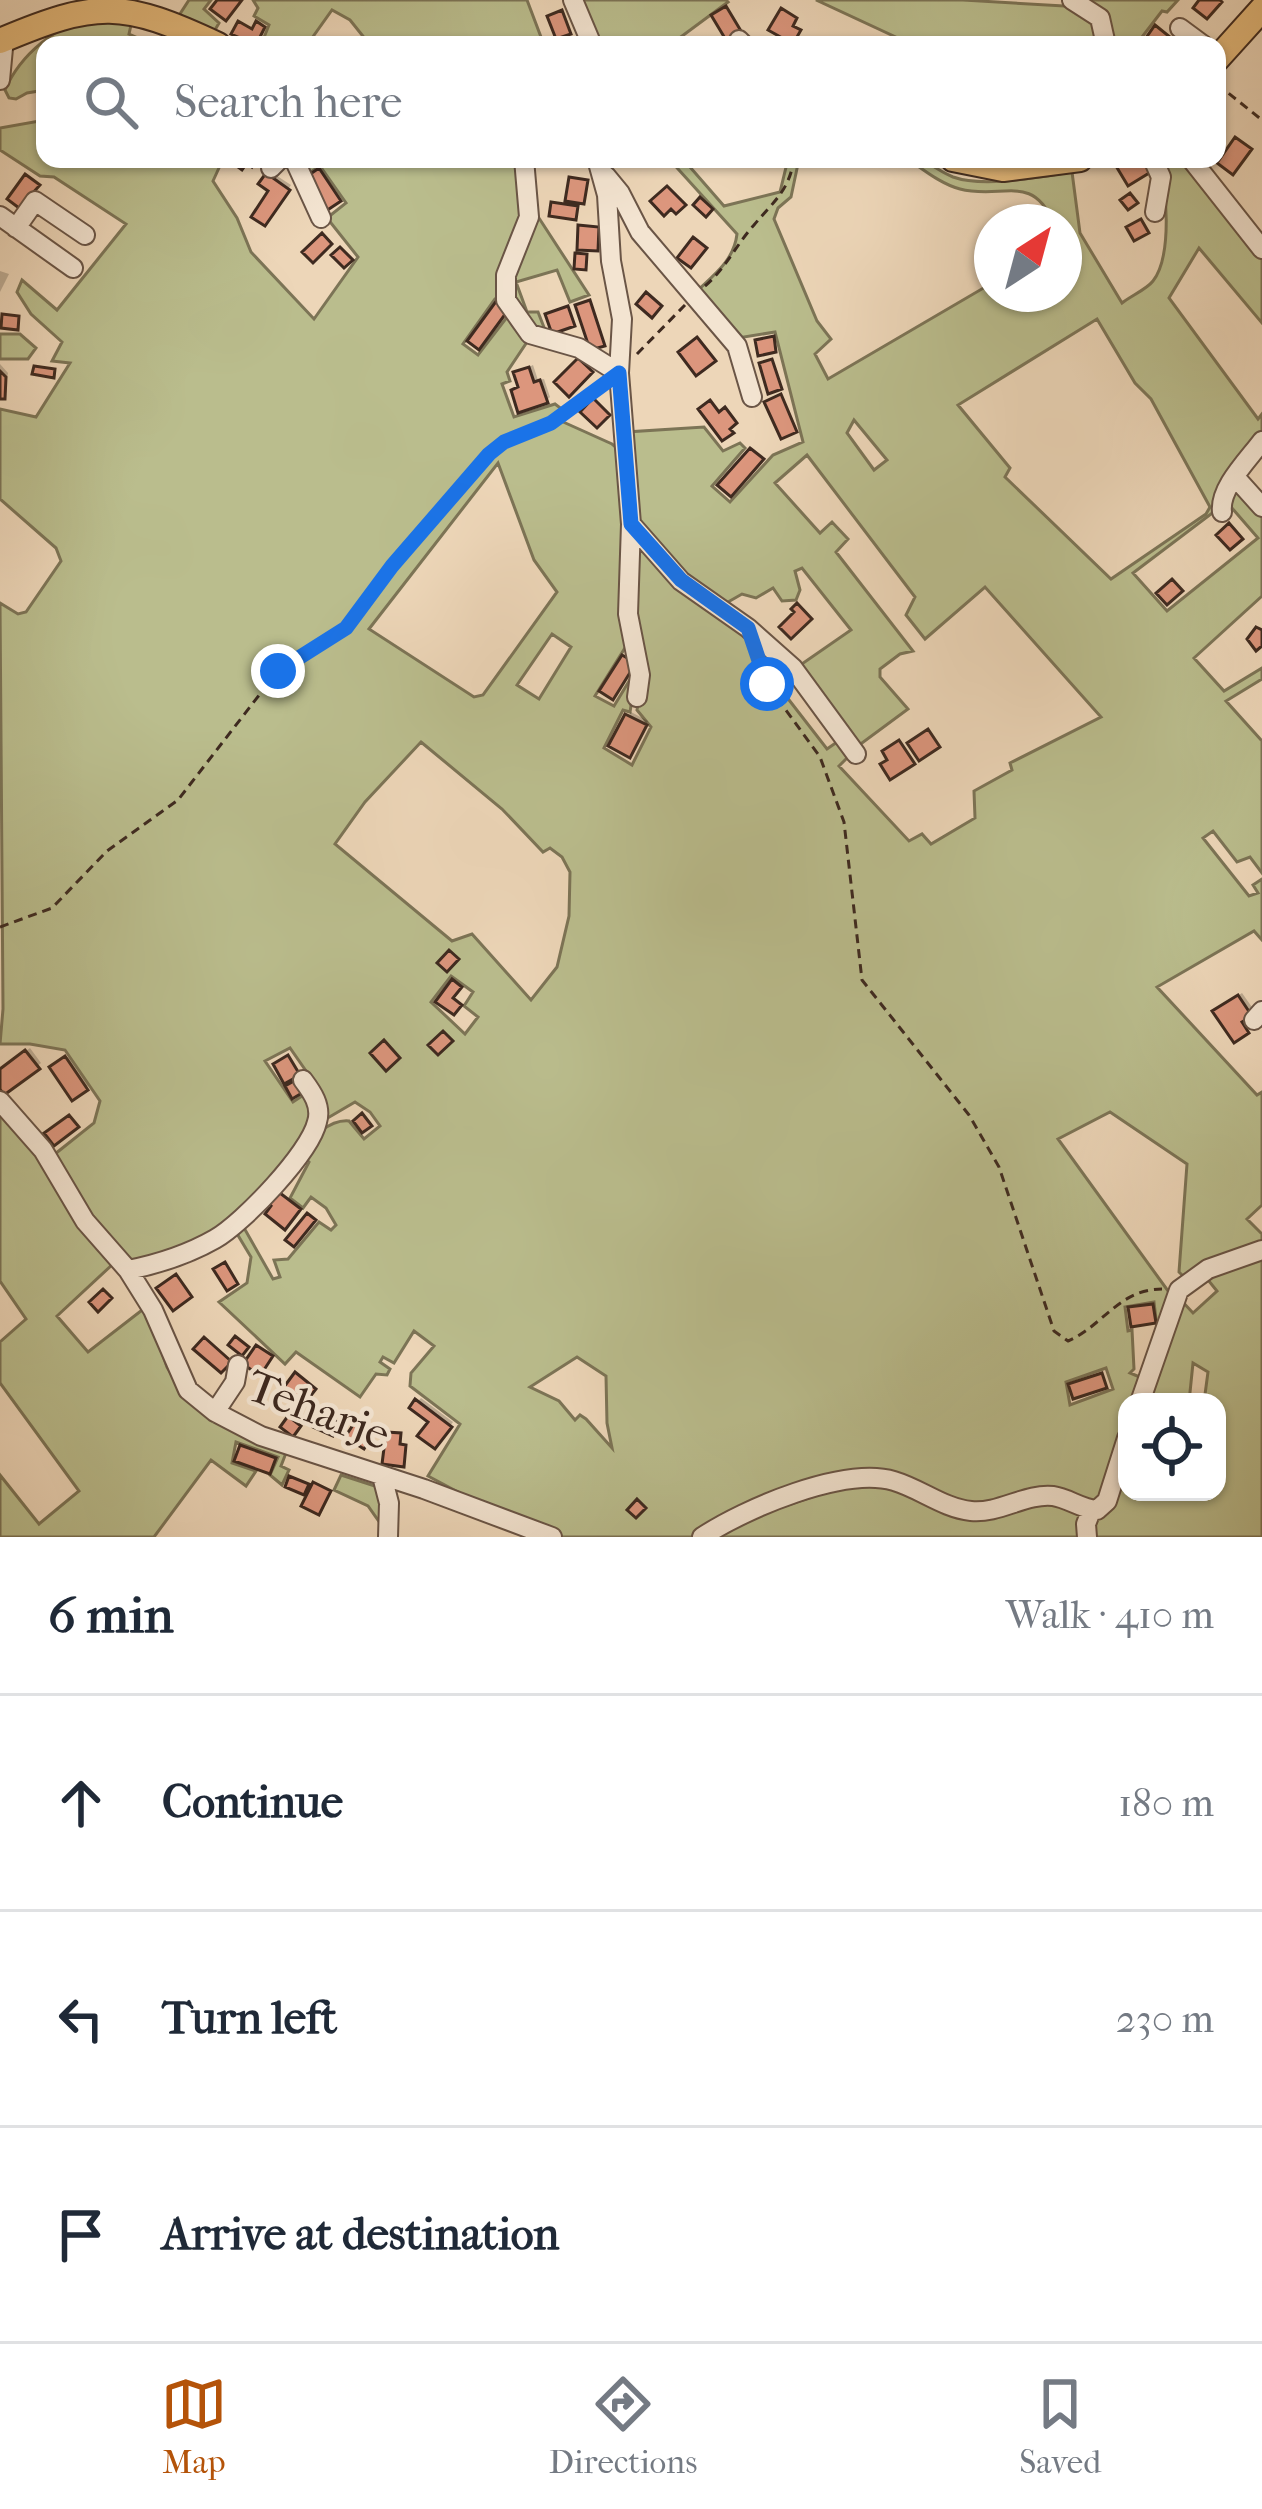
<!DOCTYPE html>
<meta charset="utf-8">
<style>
:root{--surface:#fff;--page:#f2f2f3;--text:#1f2937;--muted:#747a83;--line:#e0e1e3;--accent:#b45309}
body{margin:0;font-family:"IM FELL French Canon",serif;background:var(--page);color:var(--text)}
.controls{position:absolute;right:36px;bottom:36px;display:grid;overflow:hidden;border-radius:24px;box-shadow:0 3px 9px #0004}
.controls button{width:108px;height:108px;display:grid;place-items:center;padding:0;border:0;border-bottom:3px solid var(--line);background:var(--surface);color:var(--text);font:60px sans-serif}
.compass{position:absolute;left:974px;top:204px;width:108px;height:108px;border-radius:50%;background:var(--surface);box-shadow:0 3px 9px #0004;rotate:36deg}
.stop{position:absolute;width:36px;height:36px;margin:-27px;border:9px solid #1a73e8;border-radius:50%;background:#fff}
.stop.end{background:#1a73e8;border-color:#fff;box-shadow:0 3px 12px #0008}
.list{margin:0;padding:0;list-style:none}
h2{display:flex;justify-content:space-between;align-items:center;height:156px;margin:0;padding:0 48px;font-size:51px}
h2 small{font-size:39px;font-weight:400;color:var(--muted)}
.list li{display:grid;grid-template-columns:78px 1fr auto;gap:36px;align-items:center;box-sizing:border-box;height:216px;padding:0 48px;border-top:3px solid var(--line)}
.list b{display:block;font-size:45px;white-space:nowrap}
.list em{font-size:39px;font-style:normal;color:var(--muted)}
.icon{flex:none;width:66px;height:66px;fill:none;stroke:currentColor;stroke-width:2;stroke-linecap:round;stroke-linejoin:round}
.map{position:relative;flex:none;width:1262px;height:1537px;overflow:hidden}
.search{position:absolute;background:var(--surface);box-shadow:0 3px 9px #0004;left:36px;right:36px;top:36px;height:132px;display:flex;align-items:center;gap:30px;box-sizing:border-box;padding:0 42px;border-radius:24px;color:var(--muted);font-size:45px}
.sheet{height:804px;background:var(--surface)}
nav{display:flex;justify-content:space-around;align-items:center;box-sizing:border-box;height:168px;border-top:3px solid var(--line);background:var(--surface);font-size:33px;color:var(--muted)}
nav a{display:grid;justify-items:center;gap:6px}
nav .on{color:var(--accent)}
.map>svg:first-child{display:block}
.green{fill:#babd8d;stroke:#7c7456;stroke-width:3;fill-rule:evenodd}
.shadow{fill:#0003}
.building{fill:#dc967d;stroke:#3e2a20;stroke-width:3}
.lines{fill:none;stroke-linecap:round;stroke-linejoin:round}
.minor-casing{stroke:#6a5546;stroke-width:22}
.major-casing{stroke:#3e2a20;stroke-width:28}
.path{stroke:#3e2a20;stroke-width:3;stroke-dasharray:9 6;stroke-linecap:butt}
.minor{stroke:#f3e4d1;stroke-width:18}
.major{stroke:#e6bb7c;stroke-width:24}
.route{stroke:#1a73e8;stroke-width:15}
.labels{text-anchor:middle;stroke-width:9;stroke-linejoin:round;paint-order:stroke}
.street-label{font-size:45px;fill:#3e2a20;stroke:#f3e4d1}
</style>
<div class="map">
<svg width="1262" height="1537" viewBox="0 0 1262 1537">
<rect width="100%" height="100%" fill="#edd6b8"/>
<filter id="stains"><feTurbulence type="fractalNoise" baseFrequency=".00167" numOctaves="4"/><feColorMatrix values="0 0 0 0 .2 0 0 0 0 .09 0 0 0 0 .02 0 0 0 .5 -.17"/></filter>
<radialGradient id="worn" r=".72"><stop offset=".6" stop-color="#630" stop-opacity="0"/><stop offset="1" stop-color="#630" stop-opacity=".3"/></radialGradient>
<!-- green -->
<path class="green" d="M189,0h22l-7,9 15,14 -7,12 -34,-18z
M253,0h274l17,45h-174l-20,-25 -18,-10 -25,35h-46l8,-20 -15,-9 4,-8z
M577,0h149l2,2 -58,43h-75z
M816,0h147l101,6 3,-3 24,12 12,30h-190z
M1079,0h99l-11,12 -5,-1 -23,30 -6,-2 -4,6h-19z
M93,15l38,10 -2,9 25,11h-109v45l-18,3 -11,6 -7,-1 -4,-8c16,-37 51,-63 88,-75z
M45,120v39h178l-10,22 24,37 14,34 63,67 44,-62 -31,-39 19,-15 -26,-37 -17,11 -6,-18h151l73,7 6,38 -26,92 -6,3 -32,45 15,11 33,-43 18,27 -22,33 3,9 -8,3 12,33 41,-13 8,6 -11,10 2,3 7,-2 51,23 11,9 5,190 -33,53 19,10 23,-38 -7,44 -7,-2 -19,38 28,17 19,-38 -14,-17 4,-21 -9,-62 2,-82 7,-2 139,118 -8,17 55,71 13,-9 12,13 -13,13 70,75 13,-7 9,10 44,-26 -1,-27 38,-21 -2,-7 91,-46 -116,-130 -60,52 -19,-24 9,-18 -108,-142 -32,28 45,50 12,-11 16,17 -12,13 77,99 -13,3 -20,15v8l28,32 -50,37 -62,-78 55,-38 -49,-62 -7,3 5,19 -4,10 -14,1 -9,-13 -17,10 -14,-4 -21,12 -16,-11 -67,-72 -11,-91 77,-5 19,24 17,-8 5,5 -33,38 18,16 43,-47 30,-13 -28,-110 -37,6 -41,-47c18,-17 37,-31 40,-57l-68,-75h14l41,47 56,-14 8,-33h11l-8,38 -13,11 -4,11 43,102 14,18 -16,15 13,25 164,-96v11h72v-72h-11c-21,-50 -52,-22 -93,-33 -19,-5 -36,-19 -52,-30 21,0 27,11 45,18 31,11 86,0 119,-5l8,61 42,70c9,-7 25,-14 31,-22 19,-24 15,-96 4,-122h25l80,96v68l-63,-75 -30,50 89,121 4,-5v23l-47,74 -82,62 34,38 91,-73 -33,-38 10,-13 27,25v84l-68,62 30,33 38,-23v11l-36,22 36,40v132l-12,-16 -13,5 -24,-31 -10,7 46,58 9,-3 -5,-8 9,-6v61l-8,-9 -97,56 100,108 5,-3v113l-15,14 15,15v11l-16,1 -61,32 -6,-6 8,-108 -77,-52 -52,27 113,156 -14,33 -3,-26 -29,5 3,24 4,-1 2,39 -4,4 12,5 -5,24h-10v30l-30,75 -31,-10 -89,11 -110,-37 -162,56 -13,10h-133l-73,-30 -58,-31 32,-52 -50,-38 1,-13 23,-27 -20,-15 -20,32 -11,-6 -3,5 10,7 -3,6 -11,-1 -16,23 -64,-45 -11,12 -66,-62 28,-19 4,-26 -15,-25 7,-6 30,53 7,-2 -6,-17 14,-1 31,-37 12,8 5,-5 -10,-17 -15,-11 -8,11 -13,-10 19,-36 -10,-9c12,-14 30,-34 50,-32l15,18 16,-13 -10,-14 -15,-10 -29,17 -6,-28 -30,-43 -25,13 28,41 15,-10 2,35 -73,94 -77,37 -30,2 -37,-39 -38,-67 39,-31 6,-22 -35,-51 -35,-6h-30l3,-35 -3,-406 18,11 8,-2 35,-51 -5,-13 -56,-49v-90l36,8 34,-54 -18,-2 10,-19 -31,-28 -14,-22 5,-12 35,30 69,-86 -72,-47 -14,-1 -40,-26v-22zM1097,319l38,64 16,16 59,108 -4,7 -95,65 -106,-102 5,-9 -52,-63zM854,420l33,40 -13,10 -27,-37zM498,463l36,97 23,32 -74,103 -9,2 -105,-68zM552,634l19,13 -32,52 -22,-14zM421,742l81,67 41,43 7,-4 12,9 8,15 -1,44 -12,51 -26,33 -59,-66 -20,7 -117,-97 30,-42zM451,976l22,16 -9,14 14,11 -13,17 -34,-32zM577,1357l29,19 1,47 5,25 -26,-29 -6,-4 -5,5 -16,-19 -29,-14zM1106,1368l7,21 -43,16 -4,-23z
M537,215l52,80 -19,7 -13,-32 -41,12 11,30h11l9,23 -6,1 -26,-27 -2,-48z
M0,334h20l16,14 -8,11h-28z
M0,1113l46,53 68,97 -57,53 31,36 58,-45 21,60 16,27 103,59 -5,13 8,4 -7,15 -12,-10 8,-18 -42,-15 -4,21 24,8 -10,15 -35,-26 -57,77h-154v-62l39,49 40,-33 -79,-108v-41l26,-23 -26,-38z
M1262,1253v284h-547l58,-27 86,-29 22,1 65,28 108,-11 35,16 38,-64v41h90v-90h-13l4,-30 -15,-9 -4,39h-46l37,-103 13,14 24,-22 -13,-16z
M341,1475l37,12 7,43 -17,-24 -34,-16z"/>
<!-- shadow -->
<path class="shadow" d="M271,172l20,13 -22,34 3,-29 -10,-6z
M0,271l9,3 -9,18z
M0,364l8,9 -4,23h-4z
M533,365l5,15 6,-1 6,18 -4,4 -25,-15 -4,-13z
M631,712l17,9 -15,29 -21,-5z
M1242,993l12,17 -7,21 -27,-23z
M30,1048l11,15 -36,28 -5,-7v-13z
M68,1057l20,29 -15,11 -21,-30z
M421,1398l32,24 -18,24 -3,-24 -19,-15z"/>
<!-- building -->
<path class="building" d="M217,0h25l-16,21 -16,-12z
M1199,0h21l2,2 -15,17 -14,-11z
M726,6l15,25 -15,9 -15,-25z
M781,8l16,10 -4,8 8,4 -8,14 -25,-14z
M562,10l9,24 -15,5 -9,-23z
M238,21l14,8 4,-8 9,6 -9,18 -25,-11z
M1155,25l15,12 -5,8h-24z
M1235,137l17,12 -19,26 -16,-12z
M233,159h25l-6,8 -5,-4 -5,7 -11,-8z
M1128,159h19l7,11 -26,16 -12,-20z
M319,168l22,33 -15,10 -23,-32z
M266,173l24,17 -25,36 -14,-9 17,-26 -10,-7z
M25,174l15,11 -21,23 -12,-9z
M569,177l19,3 -4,24 -19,-3z
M667,186l19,19 -10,9 -5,-5 -7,7 -14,-15z
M1130,193l8,10 -10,7 -8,-10z
M700,197l13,12 -7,8 -13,-12z
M551,202l27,4 -2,14 -27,-4z
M1141,219l8,14 -15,8 -8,-14z
M578,225l21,2 -1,24 -21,-1z
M322,233l10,11 -19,19 -11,-11z
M693,237l14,11 -16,20 -14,-10z
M340,247l13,13 -9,8 -13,-13z
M575,253l12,1 -1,16 -12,-1z
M646,292l16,14 -10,12 -16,-14z
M497,300l12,9 -30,41 -12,-9z
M590,300l15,46 -15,4 -15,-45z
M568,306l7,20 -23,8 -7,-20z
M2,314l17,2 -1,14 -17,-2z
M774,336l2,16 -18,4 -3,-16z
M697,337l19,24 -20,15 -18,-24z
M578,358l15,14 -24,25 -15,-15z
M772,359l10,30 -14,5 -9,-31z
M34,366l21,3 -1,9 -22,-4z
M529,367l5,15 6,-2 8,23 -30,10 -7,-23 7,-3 -5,-15z
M0,371l6,6 -1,22h-5z
M781,394l16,38 -16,7 -17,-37z
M593,398l17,17 -13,13 -17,-16z
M710,400l9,12 6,-5 12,16 -7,6 4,4 -12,8 -24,-32z
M750,448l14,11 -33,38 -14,-12z
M1229,523l14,16 -13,11 -14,-15z
M1172,579l11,12 -16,14 -11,-12z
M797,603l15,16 -21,20 -12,-12 15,-15 -3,-3z
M1256,627l6,3v16l-6,5 -9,-12z
M622,655l14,8 -23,37 -14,-9z
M625,714l22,11 -17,33 -22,-12z
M928,729l12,18 -21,14 -12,-18z
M899,740l16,24 -25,16 -10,-16 7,-4 -5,-9z
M449,950l10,9 -12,13 -10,-9z
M452,979l10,8 -9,11 9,7 -8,10 -19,-13z
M1238,995l14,21 -10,6 7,11 -15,10 -22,-32z
M443,1031l10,10 -15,14 -10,-10z
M384,1040l16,18 -14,13 -16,-18z
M25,1050l15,19 -36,26 -4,-6v-20z
M288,1055l12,20 -16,9 -11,-20z
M65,1056l23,34 -16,11 -23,-34z
M294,1081l8,12 -10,6 -7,-13z
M362,1113l10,13 -10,7 -9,-12z
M69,1115l10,12 -25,19 -10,-13z
M276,1190l25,19 -16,21 -20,-16 6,-8 -4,-4z
M307,1213l9,7 -22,27 -9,-7z
M225,1262l13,22 -11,7 -14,-22z
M176,1274l16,23 -19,14 -17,-23z
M103,1289l9,9 -14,14 -9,-10z
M1153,1304l3,19 -25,4 -3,-20z
M235,1336l14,11 -7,9 -14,-11z
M204,1337l28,25 -11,11 -28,-24z
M256,1345l17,11 -13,20 -17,-12z
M295,1372l21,17 -14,18 -21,-16z
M1102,1373l5,15 -34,11 -5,-15z
M415,1399l37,28 -17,22 -18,-13 11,-14 -19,-14z
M322,1408l13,6 -3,5 8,4 -7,13 -20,-9z
M288,1416l13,10 -8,11 -13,-10z
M355,1422l18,12 -9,15 -19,-12z
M386,1432l15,1 -1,11 6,1 -2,22 -22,-3z
M240,1445l36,13 -6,16 -36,-13z
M289,1476l20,8 -5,11 -19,-8z
M313,1482l18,9 -12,24 -18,-9z
M637,1499l9,9 -10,10 -9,-8z"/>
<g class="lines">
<defs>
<path id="minor" d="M573,0l19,45
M1072,0l28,18 6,27
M1180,28l23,17
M739,40l5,5
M0,80l4,-42
M294,159l27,59
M524,159l5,58 -23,58v25l24,34 49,14 40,25
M597,159l10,36 4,66 11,58 -3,54 12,151 -3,90 12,61 -3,22
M1153,159l8,18 -6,35
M1191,159l71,90
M271,168l9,-9
M606,176l14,17 20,39 97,114 15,51
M0,216l73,52
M16,228l19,-27 50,34
M1236,478l26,29
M1222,512c-3,-24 26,-52 40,-71
M631,524l50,57 67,47 45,40 63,86
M1254,1020l8,-9
M0,1101l43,49 42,71 43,49 25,40 35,80 27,22 46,24 163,53 128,48
M128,1270c30,-6 59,-15 87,-31 28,-16 95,-86 102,-117 5,-16 -5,-30 -14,-42
M1140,1402l39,-112 29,-21 54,-19
M215,1412l20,-30 3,-17
M382,1476l7,27 -1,34
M702,1537c42,-28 142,-71 192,-56 27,8 49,27 77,30 28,3 55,-18 82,-15 15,2 28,13 44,14l10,-9 20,-63
M1087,1537l-1,-13 5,-13"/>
<path id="major" d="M0,41c97,-41 122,-41 218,4
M1217,59l45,-50
M953,159l50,10 77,-10"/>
</defs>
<!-- minor casing -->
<use href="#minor" class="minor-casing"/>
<!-- major casing -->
<use href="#major" class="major-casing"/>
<!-- path -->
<path class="path" d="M1217,84l45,36
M705,286c21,-18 31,-41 49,-61 20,-24 35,-34 40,-66
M637,354l48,-49
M758,658l9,26 53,73 24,65 18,158 107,135 30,52 55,164 14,10c35,-15 51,-52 94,-52
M0,927l52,-19 55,-57 71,-51 99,-128 69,-44 46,-62 97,-112 15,-12 47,-19 51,-40"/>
<!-- minor -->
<use href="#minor" class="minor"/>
<!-- major -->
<use href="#major" class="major"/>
</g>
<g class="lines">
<!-- route -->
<path class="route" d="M278,671l68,-43 46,-62 97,-112 15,-12 47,-19 68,-50 12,151 50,56 67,48 19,56"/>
</g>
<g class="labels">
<!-- street labels -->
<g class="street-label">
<text transform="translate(319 1409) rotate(21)" y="16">Teharje</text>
</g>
</g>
<rect width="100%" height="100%" filter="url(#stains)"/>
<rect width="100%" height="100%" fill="url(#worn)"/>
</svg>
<div class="controls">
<button><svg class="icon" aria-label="locate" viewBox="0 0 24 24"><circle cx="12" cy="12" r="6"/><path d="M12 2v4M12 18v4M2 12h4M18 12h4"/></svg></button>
</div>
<svg class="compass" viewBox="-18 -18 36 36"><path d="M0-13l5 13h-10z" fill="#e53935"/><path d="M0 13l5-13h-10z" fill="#747a83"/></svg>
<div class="stop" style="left:767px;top:684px"></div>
<div class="stop end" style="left:278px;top:671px"></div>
<div class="search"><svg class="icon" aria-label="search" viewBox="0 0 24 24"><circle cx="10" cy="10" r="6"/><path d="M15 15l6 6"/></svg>Search here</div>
</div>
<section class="sheet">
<h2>6 min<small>Walk · 410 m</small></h2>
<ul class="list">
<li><svg class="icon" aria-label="ahead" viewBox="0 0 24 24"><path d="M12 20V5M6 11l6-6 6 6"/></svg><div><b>Continue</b></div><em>180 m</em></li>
<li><svg class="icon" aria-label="left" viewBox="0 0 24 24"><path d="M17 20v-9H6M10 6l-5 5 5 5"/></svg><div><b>Turn left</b></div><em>230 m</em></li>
<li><svg class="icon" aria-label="arrive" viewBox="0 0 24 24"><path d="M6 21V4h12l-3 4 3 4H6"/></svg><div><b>Arrive at destination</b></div></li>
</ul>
</section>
<nav>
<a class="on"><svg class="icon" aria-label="map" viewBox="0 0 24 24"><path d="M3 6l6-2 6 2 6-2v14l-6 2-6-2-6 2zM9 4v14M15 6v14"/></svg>Map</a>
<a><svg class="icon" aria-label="directions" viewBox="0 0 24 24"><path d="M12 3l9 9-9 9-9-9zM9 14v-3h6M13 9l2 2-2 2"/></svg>Directions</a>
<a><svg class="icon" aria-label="saved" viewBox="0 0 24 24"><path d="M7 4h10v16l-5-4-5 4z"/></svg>Saved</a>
</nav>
